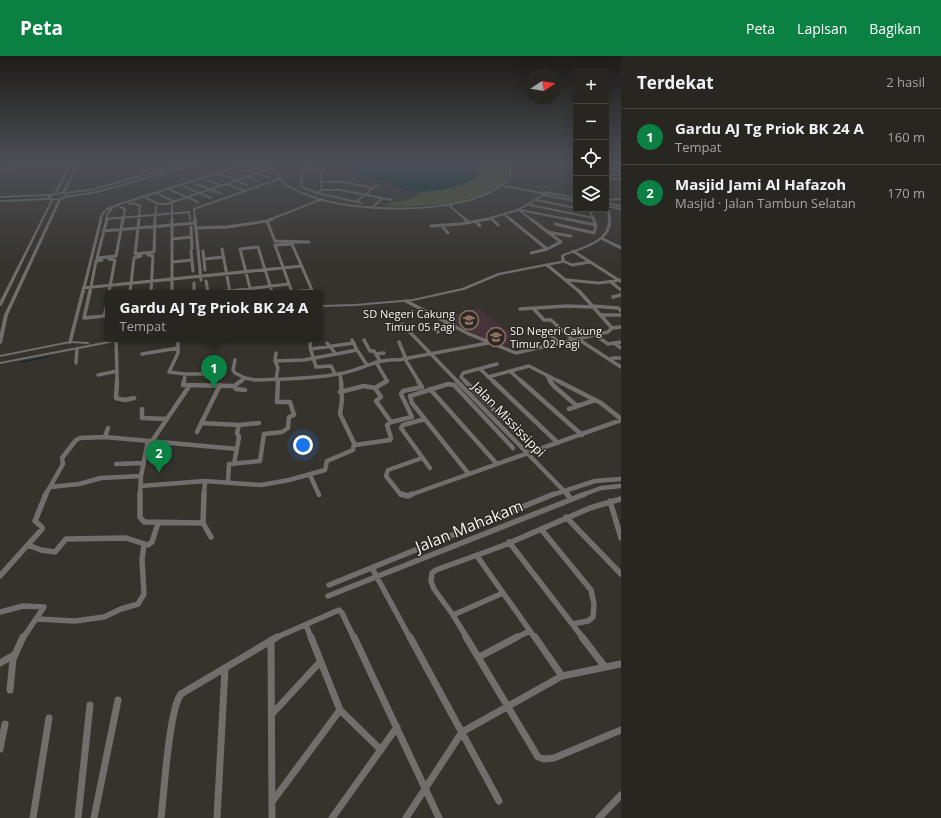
<!DOCTYPE html>
<html lang="id">
<meta charset="utf-8">
<style>
:root{--surface:#282621;--page:#34322e;--text:#f1f3f6;--muted:#a5a5a5;--line:#44433f;--accent:#0b8043}
body{margin:0;font-family:"Open Sans",sans-serif;background:var(--page);color:var(--text)}
.controls{position:absolute;right:12px;top:12px;display:grid;overflow:hidden;border-radius:4px;box-shadow:0 4px 16px #0002}
.controls button{width:36px;height:36px;display:grid;place-items:center;padding:0;border:0;border-bottom:1px solid var(--line);background:var(--surface);color:var(--text);font:20px sans-serif}
.compass{position:absolute;left:525px;top:12px;width:36px;height:36px;border-radius:50%;background:var(--surface);box-shadow:0 4px 16px #0002;rotate:78deg}
.you{position:absolute;left:303px;top:389px;width:14px;height:14px;margin:-10px;border:3px solid #fff;border-radius:50%;background:#1a73e8;box-shadow:0 0 0 6px #1a73e833}
.badge{display:grid;place-items:center;width:26px;height:26px;border-radius:50%;background:var(--accent);color:#fff;font-size:13px;font-weight:700}
.pin{position:absolute;translate:-50% -33px;filter:drop-shadow(0 1px 2px #0008)}
.pin::after{content:'';position:absolute;top:21px;width:14px;height:12px;background:inherit;clip-path:polygon(0 0,100% 0,50% 100%)}
.popup{position:absolute;left:105px;top:234px;width:218px;height:52px;box-sizing:border-box;display:grid;place-content:center;border-radius:4px;background:var(--surface);filter:drop-shadow(0 1px 3px #0005);font-size:13px;white-space:nowrap;color:var(--muted)}
.popup b{font-size:15px;color:var(--text)}
.popup::after{content:'';position:absolute;left:50%;top:100%;margin-left:-8px;border:8px solid transparent;border-top-color:var(--surface)}
.list{margin:0;padding:0;list-style:none}
h2{display:flex;justify-content:space-between;align-items:center;height:52px;margin:0;padding:0 16px;font-size:17px}
h2 small{font-size:13px;font-weight:400;color:var(--muted)}
.list li{display:grid;grid-template-columns:26px 1fr auto;gap:12px;align-items:center;box-sizing:border-box;height:56px;padding:0 16px;border-top:1px solid var(--line)}
.list b{display:block;font-size:15px;white-space:nowrap}
.list p{margin:0;font-size:13px;white-space:nowrap;color:var(--muted)}
.list em{font-size:13px;font-style:normal;color:var(--muted)}
.icon{flex:none;width:22px;height:22px;fill:none;stroke:currentColor;stroke-width:2;stroke-linecap:round;stroke-linejoin:round}
.map{position:relative;flex:none;width:621px;height:762px;overflow:hidden}
header{display:flex;align-items:center;gap:24px;box-sizing:border-box;height:56px;padding:0 20px;background:var(--accent);color:#fff}
header strong{font-size:19px}
nav{display:flex;gap:22px;margin-inline-start:auto;font-size:14px}
main{display:flex}
aside{flex:1;background:var(--surface)}
.map>svg:first-child{display:block}
.education{fill:#47343b}
.green{fill:#4f5533}
.water{fill:#002930}
.lines{fill:none;stroke-linecap:round;stroke-linejoin:round}
.stream{stroke:#002930;stroke-width:1}
.minor-far5{stroke:#716e6c;stroke-width:2}
.minor-far4{stroke:#716e6c;stroke-width:3}
.minor-far3{stroke:#716e6c;stroke-width:3.5}
.minor-far2{stroke:#716e6c;stroke-width:4.5}
.minor-far1{stroke:#716e6c;stroke-width:5.5}
.minor{stroke:#716e6c;stroke-width:7}
.tertiary{fill:#716e6c;fill-rule:evenodd}
.labels{text-anchor:middle;stroke-width:3;stroke-linejoin:round;paint-order:stroke}
.far-poi-label{font-size:11px;fill:#f7f4f1;stroke:#2c2822;text-anchor:end}
.street-label{font-size:13px;fill:#f7f4f1;stroke:#2c2822}
.near-street-label{font-size:16px;fill:#f7f4f1;stroke:#2c2822}
</style>
<header>
<strong>Peta</strong>
<nav><a>Peta</a><a>Lapisan</a><a>Bagikan</a></nav>
</header>
<main>
<div class="map">
<svg width="621" height="762" viewBox="0 0 621 762">
<rect width="100%" height="100%" fill="#36322c"/>
<!-- education -->
<path class="education" d="M478,252l33,25 8,9 -23,3 -54,-27z"/>
<!-- green -->
<path class="green" d="M474,107h29c5,5 6,10 2,16 -19,28 -89,28 -119,27l5,-4 14,-1 14,-6 -1,-3 21,-2 12,-2 17,-6 9,-11z"/>
<!-- water -->
<path class="water" d="M338,107h136c2,3 4,8 3,12 -6,13 -58,19 -71,16 -5,-2 -9,-6 -14,-7 -6,-3 -12,-3 -18,-5 -9,-2 -29,-11 -36,-16z"/>
<g class="lines">
<!-- stream -->
<path class="stream" d="M164,115l28,-8
M93,136l66,-19
M0,143l40,-1
M21,306l27,-5"/>
<!-- minor-far5 -->
<path class="minor-far5" d="M0,108l3,-1
M250,109l17,6
M266,109c10,3 11,12 19,19 6,5 17,9 25,12 44,17 150,19 189,-9 10,-7 16,-13 8,-24
M23,110l59,-3
M309,111l11,5 2,18 -5,3 -15,-6 -1,-15z
M240,112l29,10
M0,114l24,-4 1,-3
M612,114h9
M230,115l28,10
M217,119l3,-1 27,11
M612,119h9
M206,123l17,7
M609,123h12
M321,126h24l27,6
M194,127l28,11
M227,128l16,6
M183,130l28,12
M504,130l43,8
M171,134l27,12
M322,134h18l52,10
M545,136l31,6
M67,137l28,-4 91,-26
M317,137l44,10
M158,138l17,8
M65,141l32,-5 103,-29
M146,142l13,6h8l100,-34
M537,144l39,8
M606,144l15,-1
M356,146l21,-17
M606,147l15,3
M129,148l4,-1 7,3 -1,14
M172,148v16
M530,149l64,13
M450,150l16,14
M606,150l15,3
M120,151l5,2 -2,11
M373,151l9,-9
M589,153l5,11
M519,154l13,10
M520,154l51,10
M505,159l6,5
M491,162l2,2
M106,163l83,-7 1,8
M100,164c3,-11 10,-12 20,-16l129,-41
M106,164l2,-7 4,-4
M155,164l1,-14
M195,164l-1,-11 85,-30
M269,164l53,-21
M483,164l35,-10 25,-15 33,6"/>
<!-- minor-far4 -->
<path class="minor-far4" d="M107,163l-10,39 19,-2 7,-37
M139,163l-4,35 19,-2 1,-33
M172,163v32
M195,163l6,61
M272,163l-5,2 8,20 34,1
M465,163l3,3
M492,163l6,6
M510,163l37,30
M531,163l30,23 -14,7 -16,4
M566,163l30,6
M475,165l5,5
M555,168l39,9 2,-8 -3,-6
M441,169l7,8
M431,170l29,-2 28,-5
M191,171l1,22
M196,172l31,-1 40,-6
M103,175l92,-8
M547,176l24,4
M172,183l19,-2
M603,183l18,9
M222,193l8,43
M191,195l2,20
M203,195l2,19
M573,195l47,30
M172,197v39
M148,199l5,1 -2,36
M109,203l6,1 -6,32
M204,203l20,-2
M563,205l9,4 18,-3
M172,206l20,-2
M547,209l33,27
M567,224l32,3 22,-3
M206,225l2,11
M611,226l10,8
M194,227v9
M83,232l219,-22
M83,236l18,-73
M90,236l6,-31 6,-1
M130,236l4,-34 7,-2
M221,236l68,-8
M251,236l-11,-43 18,-2 14,45
M292,236l-17,-47 17,-1 20,46 -17,2"/>
<!-- minor-far3 -->
<path class="minor-far3" d="M90,235l-6,27 20,-2 4,-15
M172,235v2
M194,235v2
M208,235l1,2 21,-2
M230,235v2
M250,235l1,2
M271,235l1,2
M292,235v1l13,-1
M579,235l33,37
M109,237v-2
M130,237v-2
M151,237v-2
M613,241l8,-2
M406,245l63,33 47,19 92,-21 4,-4 9,-1
M593,250l25,2 3,3
M533,252l11,12h7l22,20
M520,253l47,-3 26,1
M601,259h20
M402,268l56,58
M438,276l-4,-3 15,-6
M549,278l11,9
M595,279l13,9 13,-2
M178,283v14l-9,19 16,2 -1,8
M311,283l-1,8 6,20 15,-1 4,8
M578,283l43,28
M364,284l6,11h4l6,10
M70,286l13,-51
M399,286l7,17
M327,287l8,10
M614,287l7,5
M311,293l43,-6
M357,294l10,15
M276,297l-1,8 29,-1 53,-10 -5,-10
M142,298l36,-6
M376,298l8,-1
M612,302h9
M405,303l14,23
M235,304l-2,10 2,3 10,5
M275,305l3,7 -2,11
M376,306l11,19 -1,1
M76,307l1,-14
M480,313l14,13
M510,315l12,11
M185,318h39
M340,318l1,8
M98,319l19,-4 -1,-30
M547,320l4,6
M488,321l41,-11 31,16
M117,326v-10
M240,326l5,-4 10,2c28,-1 56,-1 83,-6 21,-3 39,-16 60,-14l90,-17
M278,326v-3
M466,326l-5,-5 2,-4 34,-9"/>
<!-- minor-far2 -->
<path class="minor-far2" d="M117,325l-1,17 9,2 9,-2
M184,325l-1,4 51,1 7,-5
M457,325l111,114
M465,325l62,62
M493,325l65,62
M521,325l61,54
M550,325l4,5 23,20
M558,325l43,22 20,16
M234,330l2,3 9,1
M375,332l6,9 -5,4 15,21 21,-5 -11,-23 2,-3 19,-4 -4,-6
M430,333l67,75
M340,336l24,-6 11,2 12,-7
M142,353v9l25,1
M569,353l26,-9
M425,363l-22,6 -2,3 29,40
M201,367l38,2 20,-2
M197,376l23,-47
M105,381l3,-9
M152,385l38,-56
M355,389l35,-5 1,-2 -4,-13 4,-3
M116,408l27,-1
M234,408l5,-27 -2,-4 2,-8
M468,417l-56,-70 -2,-7 38,-12 6,1 59,63
M310,419l9,20
M228,426l1,-18 31,-3 4,-27 18,-2 6,-4 1,-11 5,-2 -4,-13h-13l1,-21
M141,430l64,-5 56,4 28,-5 36,-10 2,-9 26,-11 1,-7 -14,-29 2,-14 -1,-19
M50,431l13,-23 -1,-6 14,-18 4,-2 25,-1 132,12
M45,439l5,-8 29,-3 22,-6 40,-2
M140,439l1,-19 7,-35
M204,439l1,-14
M404,439h-3l-15,-19 2,-6 34,-12
M410,439l211,-75
M552,439l43,-14 26,-2
M582,439l19,-7 20,-2"/>
<!-- minor-far1 -->
<path class="minor-far1" d="M140,438v23l4,5 59,1 1,-29
M401,438l7,2 4,-2
M567,438l4,5
M610,445l11,37
M566,461l55,57
M203,467l8,14
M541,473l50,61 3,14 -1,13 -5,4 -16,3
M509,486l74,96
M28,489l13,5 14,2 11,-13 60,-1 22,7 4,-3 6,-19
M477,500l58,82
M372,512l38,70
M0,520l42,-47v-2l-7,-6 11,-27
M329,529l225,-91
M328,540l257,-102
M0,556l23,-6 21,1 -21,31
M453,559l50,-22
M37,563l38,2 29,-4 17,-8 17,-5 6,-10 -2,-34 2,-16
M306,569l5,13
M275,582l64,-28 3,3 12,25
M467,582l-14,-23 -19,-26 -3,-8 1,-8 4,-3 66,-24 88,-38 31,-9
M515,582l15,-7"/>
<!-- minor -->
<path class="minor" d="M311,581l29,73 41,40
M354,581l85,181
M410,581l89,164
M466,581l72,120 6,2 10,-1 67,-28
M535,581l27,39
M582,581l23,30
M271,584l1,178
M479,601l38,-20
M0,607l14,-8
M10,634l3,-31 10,-22
M272,658l48,-52
M0,693l5,-25
M272,746l68,-92
M33,762l16,-100
M78,762l12,-113
M94,762l24,-118
M161,762c3,-24 8,-109 20,-124l96,-57
M217,762l8,-149
M332,762l65,-91
M406,762l56,-86 100,-56 59,-12
M599,762l22,-23"/>
<!-- tertiary -->
<path class="tertiary" d="M70,107h2l-15,30 5,-1 15,-29h2l-14,30 4,2 -2,2 -6,3 -53,115 -6,28 -2,1v-11l4,-18 54,-115h-5l-51,105 -2,1v-5l51,-101 -51,2v-2l47,-2 2,-2 -49,2v-2l50,-2 4,-1zM63,138l3,1 -8,4 -8,-1 3,-3z
M608,107h2l4,10 -8,12v-3l6,-9z
M606,146l1,1c2,7 5,14 4,21 -2,19 -32,26 -47,32l1,5 -3,2 -62,12 -36,15 -51,11 -58,5 -35,1v-2l35,-1 58,-5 49,-11 36,-15 62,-12h1v-6c14,-6 42,-12 46,-28 3,-8 -1,-17 -1,-25z
M119,283h9l-2,1 -126,24v-2z
M70,285l18,1 2,1 -2,1 -18,-1 -70,14v-2z"/>
</g>
<!-- sky -->
<linearGradient id="sky" x2="0" y2="1"><stop stop-color="#1e1c18"/><stop offset="0.5" stop-color="#4c4f56"/><stop offset="1" stop-color="#4c4f56" stop-opacity="0"/></linearGradient>
<rect width="621" height="213" fill="url(#sky)"/>
<!-- icons -->
<defs>
<symbol id="school-ring" viewBox="-11 -11 22 22"><circle r="9.5" fill="#2c2822" stroke="#8d6e63" stroke-width="1.5"/><path d="M0-5L7-2L0 1L-7-2ZM-4 1L0 2.5L4 1V4Q0 6-4 4Z" fill="#8d6e63"/></symbol>
</defs>
<g fill-rule="evenodd">
<use href="#school-ring" x="458" y="253" width="22" height="22"/>
<use href="#school-ring" x="485" y="270" width="22" height="22"/>
</g>
<g class="labels">
<!-- far-poi labels -->
<g class="far-poi-label">
<text x="455" y="262">SD Negeri Cakung<tspan x="455" dy="13">Timur 05 Pagi</tspan></text>
<text x="510" y="279" text-anchor="start">SD Negeri Cakung<tspan x="510" dy="13">Timur 02 Pagi</tspan></text>
</g>
<!-- street labels -->
<g class="street-label">
<text transform="translate(509 363) rotate(46)" y="5">Jalan Mississippi</text>
</g>
<!-- near-street labels -->
<g class="near-street-label">
<text transform="translate(469 470) rotate(-22)" y="6">Jalan Mahakam</text>
</g>
</g>
</svg>
<div class="controls">
<button>+</button>
<button>−</button>
<button><svg class="icon" aria-label="locate" viewBox="0 0 24 24"><circle cx="12" cy="12" r="6"/><path d="M12 2v4M12 18v4M2 12h4M18 12h4"/></svg></button>
<button><svg class="icon" aria-label="layers" viewBox="0 0 24 24"><path d="M12 4l9 5-9 5-9-5zM3 14l9 5 9-5"/></svg></button>
</div>
<svg class="compass" viewBox="-18 -18 36 36"><path d="M0-13l5 13h-10z" fill="#e53935"/><path d="M0 13l5-13h-10z" fill="#a5a5a5"/></svg>
<div class="you"></div>
<div class="pin badge" style="left:214px;top:332px">1</div>
<div class="popup"><b>Gardu AJ Tg Priok BK 24 A</b>Tempat</div>
<div class="pin badge" style="left:159px;top:417px">2</div>
</div>
<aside>
<h2>Terdekat<small>2 hasil</small></h2>
<ul class="list">
<li><span class="badge">1</span><div><b>Gardu AJ Tg Priok BK 24 A</b><p>Tempat</p></div><em>160 m</em></li>
<li><span class="badge">2</span><div><b>Masjid Jami Al Hafazoh</b><p>Masjid · Jalan Tambun Selatan</p></div><em>170 m</em></li>
</ul>
</aside>
</main>
